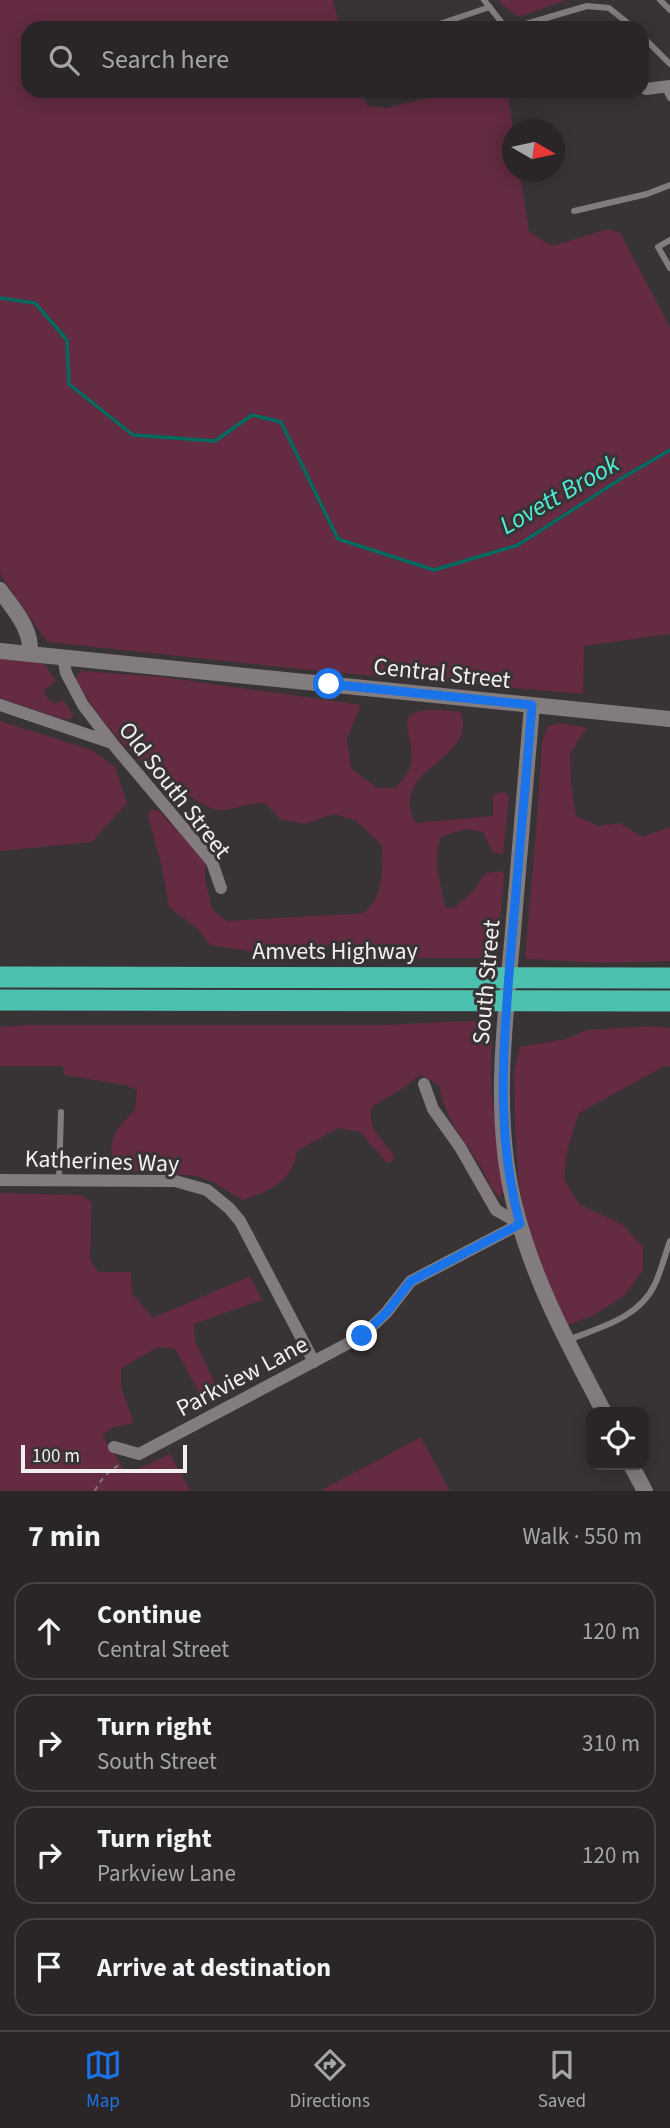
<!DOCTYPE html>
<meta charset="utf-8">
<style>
:root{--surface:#2a2627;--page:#363233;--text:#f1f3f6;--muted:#a5a5a7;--line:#464344;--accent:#1a73e8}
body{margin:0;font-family:"Source Sans 3",sans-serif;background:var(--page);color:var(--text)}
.controls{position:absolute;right:21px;bottom:21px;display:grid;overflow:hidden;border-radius:14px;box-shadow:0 4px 18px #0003}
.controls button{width:63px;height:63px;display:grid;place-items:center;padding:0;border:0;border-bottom:2px solid var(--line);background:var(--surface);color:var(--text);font:35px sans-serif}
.compass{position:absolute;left:502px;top:119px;width:63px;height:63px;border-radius:50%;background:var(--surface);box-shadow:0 4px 18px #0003;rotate:99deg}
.scale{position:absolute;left:21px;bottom:18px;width:166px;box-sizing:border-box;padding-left:7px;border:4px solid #f2eff0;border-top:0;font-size:19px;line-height:24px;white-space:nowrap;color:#f2eff0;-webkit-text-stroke:5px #383334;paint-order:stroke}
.stop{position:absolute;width:21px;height:21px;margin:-16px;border:5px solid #1a73e8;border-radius:50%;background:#fff}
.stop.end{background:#1a73e8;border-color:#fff;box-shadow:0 2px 7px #0008}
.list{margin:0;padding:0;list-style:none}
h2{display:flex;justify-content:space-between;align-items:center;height:91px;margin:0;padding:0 28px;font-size:30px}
h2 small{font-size:23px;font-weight:400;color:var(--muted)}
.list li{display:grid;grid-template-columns:46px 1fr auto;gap:21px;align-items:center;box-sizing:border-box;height:98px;margin:0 14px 14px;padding:0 14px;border:2px solid var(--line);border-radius:21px}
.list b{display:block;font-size:26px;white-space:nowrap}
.list p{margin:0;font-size:23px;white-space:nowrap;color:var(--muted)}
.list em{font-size:23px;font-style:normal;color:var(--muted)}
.icon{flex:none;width:38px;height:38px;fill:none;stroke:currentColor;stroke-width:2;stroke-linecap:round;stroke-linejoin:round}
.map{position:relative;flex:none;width:670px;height:1491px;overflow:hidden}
.search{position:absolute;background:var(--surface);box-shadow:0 4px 18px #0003;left:21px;right:21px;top:21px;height:77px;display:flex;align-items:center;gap:18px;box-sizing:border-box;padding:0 24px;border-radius:21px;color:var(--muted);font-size:26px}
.sheet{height:539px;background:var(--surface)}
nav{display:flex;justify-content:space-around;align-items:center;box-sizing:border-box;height:98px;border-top:2px solid var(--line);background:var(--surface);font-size:19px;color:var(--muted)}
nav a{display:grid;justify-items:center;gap:4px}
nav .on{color:var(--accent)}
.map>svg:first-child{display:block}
.green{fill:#642b43}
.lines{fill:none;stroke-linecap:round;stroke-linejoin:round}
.stream{stroke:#006a5e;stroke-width:3.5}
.path{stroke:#7f7b7c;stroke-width:2;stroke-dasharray:5 5;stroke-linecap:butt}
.service{stroke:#827c7e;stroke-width:6}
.minor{stroke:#827c7e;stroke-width:12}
.tertiary{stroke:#827c7e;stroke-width:16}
.motorway{stroke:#4cc1b0;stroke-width:21}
.route{stroke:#1a73e8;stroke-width:9}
.labels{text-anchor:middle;stroke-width:6;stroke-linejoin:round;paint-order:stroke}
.street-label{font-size:24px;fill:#f2eff0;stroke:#383334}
.water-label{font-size:26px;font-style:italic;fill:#50f0da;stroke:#383334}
</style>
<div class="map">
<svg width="670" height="1491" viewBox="0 0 670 1491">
<rect width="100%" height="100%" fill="#383334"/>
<!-- green -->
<path class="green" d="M0,0h332l9,28h-313v63h334l5,15 20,2 69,-17h48l4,4 5,34 -1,43h8l9,60 23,14 56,-17 12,4 50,94v307l-86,12 -1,48 -263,-23 -273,-29 -47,-68z
M499,0h67l-47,17 -17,-12z
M0,659l34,2 11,4 11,16 -12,10 2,6 9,7 8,-4 11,15 -4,4h-8l-62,-21z
M82,671l81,6 198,28 -14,34 4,29 26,20h18c3,-4 9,-8 11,-12 23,-36 -38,-75 54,-64 21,49 -75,56 -44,111l77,-7v-22l11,-2 5,5 -6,57 -10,-1 -10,-21 -18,-3 -24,8c-9,28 0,43 4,71h8l21,-17 11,-18 17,-2 2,4 -7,83h-121l-18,-12 -23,-4 -25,11 -22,4 -78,-12 -11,-15 -30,-23 -7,-40 -14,-51 3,-6h7l48,51 -1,17 7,31 15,12 137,-8c21,-18 18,-43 18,-68l-27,-25 -21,-6 -29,10 -23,-4 -17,-17c-18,-1 -32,8 -47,7 -10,-1 -21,-10 -29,-14 -52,-30 -81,-65 -113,-115l1,-7z
M0,721l92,29 23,17 12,36 -35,39 -92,9z
M562,723l25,5 -17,25 1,30 5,33 23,10 21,-3 22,14 28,-10v134l-67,2 -78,-4 11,-127 6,-90 6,-16z
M492,1020l-1,68 12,100 -3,10c-10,-8 -14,-23 -21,-34 -17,-28 -34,-45 -40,-79l-19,-10 -18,14 -30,18c-6,20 10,32 21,47v7l-6,2 -27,-31 -22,-4 -41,23c-5,32 -27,40 -55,49l-27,-17 -18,-7 -80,-6c-13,-27 -2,-41 18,-60l2,-20 -12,-5 -61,-10 -1,-9h-63v-39l26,-2h355z
M650,1026l20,2v38l-7,1 -84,46 -12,38 -3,28 15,25 44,21 20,22v23l-18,25 -29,19 -32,13 -32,-86 -13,-54 -4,-60 -1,-56 6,-24 46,-8 21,-9z
M0,1193l81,2 11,7 -2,57 8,13h33l1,21 21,25 97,-42 12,24 -68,24 1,17 26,55 -15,9 -31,-56 -16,-2 -38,21v19l13,36 -20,4 -12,8 25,39 43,-20 21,37h-191z
M421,1437l29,54h-130z"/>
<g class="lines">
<!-- stream -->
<path class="stream" d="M0,298l35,5 32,37 2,44 64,51 82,6 37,-26 29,7 57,117 96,31 84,-25 104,-67 48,-28"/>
<!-- path -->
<path class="path" d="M95,1491c4,-11 17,-23 28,-28"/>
<!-- service -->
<path class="service" d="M484,0l22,28
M660,0l10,10
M427,28l63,-21
M512,28l75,-22 22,2 25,20
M642,36l28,28
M665,88l5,10
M574,211l73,-17 23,-9
M670,240l-12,7 12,21
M59,1180l2,-68
M568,1340c33,-13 71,-22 87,-56 6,-13 10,-29 15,-43"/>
<!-- minor -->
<path class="minor" d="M646,89l24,-3
M63,657l3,16 17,32 29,38 100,119 9,26
M0,705l112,38
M424,1084l9,25 27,38 36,63 24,14
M0,1180l175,1 32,9 22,18 11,13 74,141
M114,1447l25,7 223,-118 24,-23 25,-32 109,-57"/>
<!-- tertiary -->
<path class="tertiary" d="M0,590c14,20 32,38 30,64
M0,651l670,68
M532,705c-7,79 -13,159 -20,238 -8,86 -19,175 2,260 18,75 54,141 90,209
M631,1465l14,26"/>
<!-- motorway -->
<path class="motorway" d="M0,977l670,1
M0,1000l670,1"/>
</g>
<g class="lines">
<!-- route -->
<path class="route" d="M329,684l203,21c-6,78 -13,156 -20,233 -8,96 -18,192 8,286l-109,57 -25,32 -24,23"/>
</g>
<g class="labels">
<!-- street labels -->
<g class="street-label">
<text transform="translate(442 673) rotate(6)" y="8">Central Street</text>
<text transform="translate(175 790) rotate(52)" y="8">Old South Street</text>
<text x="335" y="959">Amvets Highway</text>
<text transform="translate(486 982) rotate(-85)" y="8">South Street</text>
<text transform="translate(102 1161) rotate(2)" y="8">Katherines Way</text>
<text transform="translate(242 1376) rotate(-28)" y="8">Parkview Lane</text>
</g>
<!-- water labels -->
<g class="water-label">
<text transform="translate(559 494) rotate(-30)" y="9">Lovett Brook</text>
</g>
</g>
</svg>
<div class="controls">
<button><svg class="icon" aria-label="locate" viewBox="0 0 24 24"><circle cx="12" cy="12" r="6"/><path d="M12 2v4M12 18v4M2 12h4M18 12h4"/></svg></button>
</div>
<svg class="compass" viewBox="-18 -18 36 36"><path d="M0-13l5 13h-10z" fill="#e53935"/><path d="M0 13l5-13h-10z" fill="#a5a5a7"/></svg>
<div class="scale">100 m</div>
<div class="stop" style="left:329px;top:684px"></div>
<div class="stop end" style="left:362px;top:1336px"></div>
<div class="search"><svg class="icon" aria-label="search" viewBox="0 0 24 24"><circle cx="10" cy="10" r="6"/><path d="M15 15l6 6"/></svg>Search here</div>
</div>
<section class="sheet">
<h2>7 min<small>Walk · 550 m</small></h2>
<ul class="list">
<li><svg class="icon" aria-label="ahead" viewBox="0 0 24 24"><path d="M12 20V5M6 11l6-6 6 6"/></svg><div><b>Continue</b><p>Central Street</p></div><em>120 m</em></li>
<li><svg class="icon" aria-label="right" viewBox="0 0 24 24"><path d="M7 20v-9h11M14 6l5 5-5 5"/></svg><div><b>Turn right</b><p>South Street</p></div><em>310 m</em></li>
<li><svg class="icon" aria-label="right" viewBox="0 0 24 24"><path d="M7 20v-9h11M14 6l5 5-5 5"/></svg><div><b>Turn right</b><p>Parkview Lane</p></div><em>120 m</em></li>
<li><svg class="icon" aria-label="arrive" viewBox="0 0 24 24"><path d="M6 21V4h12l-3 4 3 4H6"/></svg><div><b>Arrive at destination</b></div></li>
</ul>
</section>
<nav>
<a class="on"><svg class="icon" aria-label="map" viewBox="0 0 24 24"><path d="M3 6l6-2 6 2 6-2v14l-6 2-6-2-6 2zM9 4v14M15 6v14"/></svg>Map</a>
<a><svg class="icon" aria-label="directions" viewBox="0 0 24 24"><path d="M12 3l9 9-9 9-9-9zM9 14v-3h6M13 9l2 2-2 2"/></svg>Directions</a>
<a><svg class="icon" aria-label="saved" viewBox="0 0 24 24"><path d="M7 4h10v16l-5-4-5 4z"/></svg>Saved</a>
</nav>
